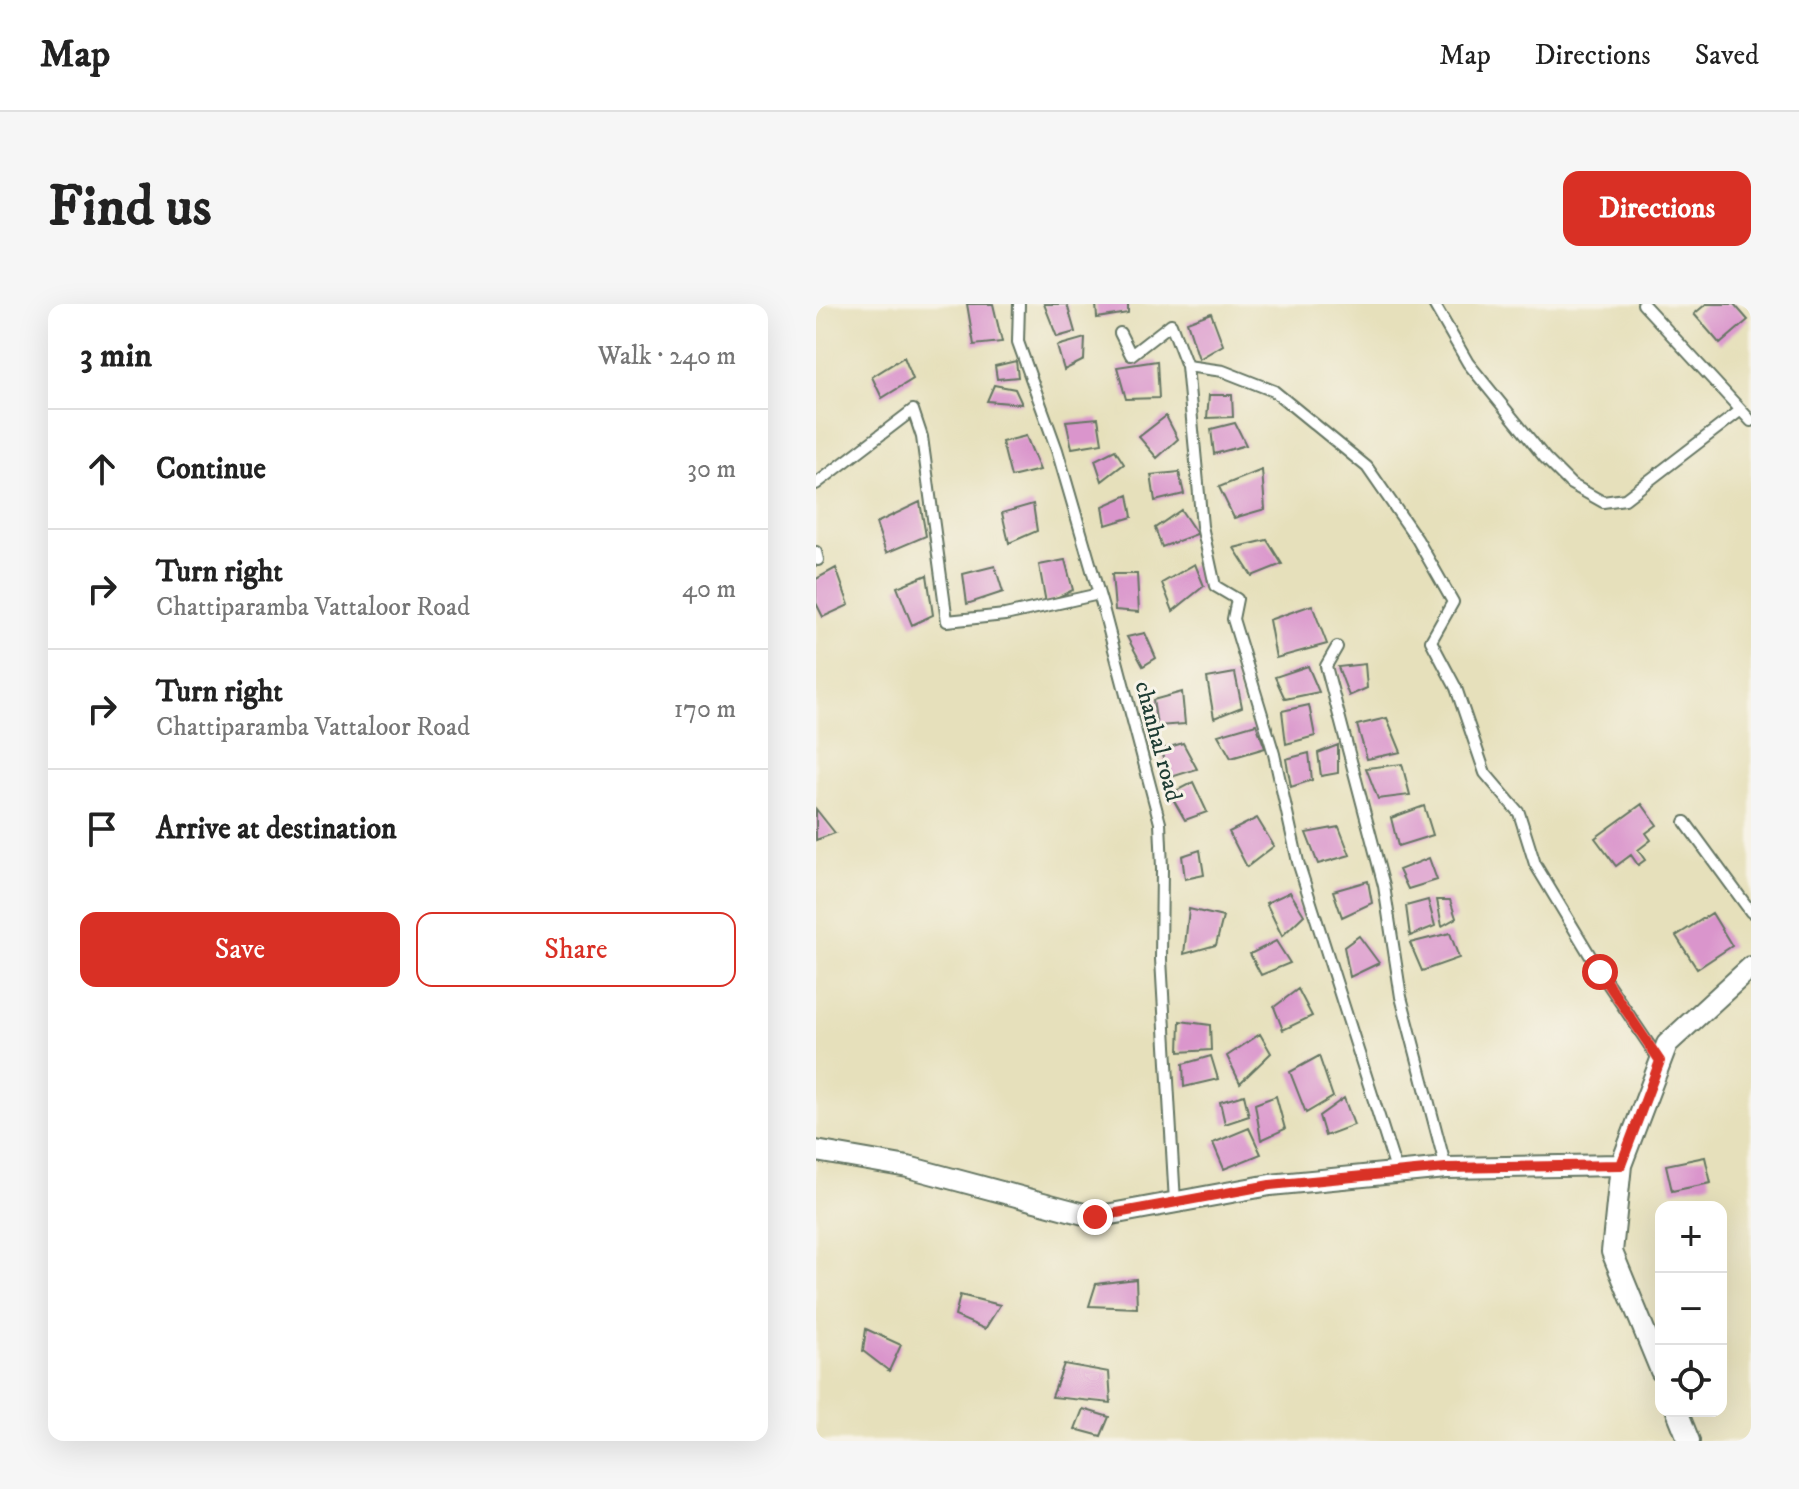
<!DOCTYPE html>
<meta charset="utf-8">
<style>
:root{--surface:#fff;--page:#f6f6f6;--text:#222;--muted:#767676;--line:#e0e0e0;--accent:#d93025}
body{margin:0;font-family:"IM FELL DW Pica",serif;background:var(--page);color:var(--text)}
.controls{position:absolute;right:24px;bottom:24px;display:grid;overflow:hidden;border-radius:16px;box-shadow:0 8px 32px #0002}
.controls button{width:72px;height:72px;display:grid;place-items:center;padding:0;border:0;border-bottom:2px solid var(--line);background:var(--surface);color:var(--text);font:40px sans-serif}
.stop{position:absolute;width:24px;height:24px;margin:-18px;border:6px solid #d93025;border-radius:50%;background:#fff}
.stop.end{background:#d93025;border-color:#fff;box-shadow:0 2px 8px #0008}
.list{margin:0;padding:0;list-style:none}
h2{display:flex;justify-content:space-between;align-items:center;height:104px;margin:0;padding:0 32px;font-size:34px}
h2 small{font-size:26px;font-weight:400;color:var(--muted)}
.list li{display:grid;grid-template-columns:52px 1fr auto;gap:24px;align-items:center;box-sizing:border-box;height:120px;padding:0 32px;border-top:2px solid var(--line)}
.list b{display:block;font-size:30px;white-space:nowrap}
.list p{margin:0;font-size:26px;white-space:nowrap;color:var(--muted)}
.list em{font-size:26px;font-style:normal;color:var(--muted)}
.actions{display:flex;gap:16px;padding:24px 32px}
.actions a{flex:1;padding:18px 0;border:2px solid var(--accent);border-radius:16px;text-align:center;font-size:28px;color:var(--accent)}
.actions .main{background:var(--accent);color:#fff}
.icon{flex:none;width:44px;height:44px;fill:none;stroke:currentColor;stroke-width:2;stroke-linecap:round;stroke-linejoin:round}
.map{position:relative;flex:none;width:935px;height:1137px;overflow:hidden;border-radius:16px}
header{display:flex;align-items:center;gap:48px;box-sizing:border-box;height:112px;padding:0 40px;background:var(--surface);border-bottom:2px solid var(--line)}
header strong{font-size:38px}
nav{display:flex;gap:44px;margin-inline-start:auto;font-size:28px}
.intro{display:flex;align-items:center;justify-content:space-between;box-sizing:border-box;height:192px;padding:0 48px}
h1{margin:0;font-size:56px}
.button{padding:20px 36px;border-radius:16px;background:var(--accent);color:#fff;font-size:28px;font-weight:700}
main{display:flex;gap:48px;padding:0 48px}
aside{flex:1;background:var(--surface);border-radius:16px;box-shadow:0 8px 32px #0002}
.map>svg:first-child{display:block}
.building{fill:#da95cc}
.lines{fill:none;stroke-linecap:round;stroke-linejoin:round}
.service-casing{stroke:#657663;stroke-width:14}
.minor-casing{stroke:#657663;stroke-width:24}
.service{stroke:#fff;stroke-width:10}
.minor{stroke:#fff;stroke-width:20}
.route{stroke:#d93025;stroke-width:10}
.labels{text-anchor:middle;stroke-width:6;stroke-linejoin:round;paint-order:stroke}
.street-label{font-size:24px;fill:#1f3d34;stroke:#f7f3e8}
</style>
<header>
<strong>Map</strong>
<nav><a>Map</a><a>Directions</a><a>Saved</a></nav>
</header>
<div class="intro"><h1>Find us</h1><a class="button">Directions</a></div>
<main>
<aside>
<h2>3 min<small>Walk · 240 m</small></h2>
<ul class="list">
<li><svg class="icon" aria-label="ahead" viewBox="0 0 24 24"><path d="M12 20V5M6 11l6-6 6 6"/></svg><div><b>Continue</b></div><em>30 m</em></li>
<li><svg class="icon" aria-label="right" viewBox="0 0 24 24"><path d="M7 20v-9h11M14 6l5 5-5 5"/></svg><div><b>Turn right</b><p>Chattiparamba Vattaloor Road</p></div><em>40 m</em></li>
<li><svg class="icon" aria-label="right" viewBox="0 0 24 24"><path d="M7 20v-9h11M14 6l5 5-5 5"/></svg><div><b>Turn right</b><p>Chattiparamba Vattaloor Road</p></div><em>170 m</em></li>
<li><svg class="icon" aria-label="arrive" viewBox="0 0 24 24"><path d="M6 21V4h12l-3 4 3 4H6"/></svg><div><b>Arrive at destination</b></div></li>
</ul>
<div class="actions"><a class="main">Save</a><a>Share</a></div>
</aside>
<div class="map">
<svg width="935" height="1137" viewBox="0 0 935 1137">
<rect width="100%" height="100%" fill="#f7f3e8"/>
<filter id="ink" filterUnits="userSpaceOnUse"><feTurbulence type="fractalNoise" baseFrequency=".0125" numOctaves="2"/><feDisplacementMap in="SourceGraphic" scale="16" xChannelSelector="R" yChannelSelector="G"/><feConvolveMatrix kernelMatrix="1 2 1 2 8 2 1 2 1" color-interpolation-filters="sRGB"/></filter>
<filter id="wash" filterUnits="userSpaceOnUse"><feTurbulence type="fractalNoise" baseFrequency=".006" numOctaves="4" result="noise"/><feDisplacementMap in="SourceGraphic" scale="32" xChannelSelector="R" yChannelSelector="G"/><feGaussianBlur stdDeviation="1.8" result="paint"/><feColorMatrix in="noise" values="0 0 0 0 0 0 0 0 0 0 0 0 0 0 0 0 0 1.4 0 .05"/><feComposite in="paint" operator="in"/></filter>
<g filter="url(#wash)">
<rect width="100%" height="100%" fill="#e6e0bb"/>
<g id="blocks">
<!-- building -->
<path class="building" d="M151,0h26l9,38 -28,3z
M228,0h23l8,28 -18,5z
M280,0h32v9l-31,5z
M890,0h28l14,16 -28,24 -26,-30z
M395,9l12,32 -24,14 -12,-37z
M269,34l-1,22 -20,10 -7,-24z
M88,53l9,22 -31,19 -10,-21z
M200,57l2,16 -21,2 -2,-13z
M341,57l2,37 -33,1 -9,-32z
M178,81l21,4 7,15 -35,-3z
M393,91h23l1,22 -26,1z
M350,112l12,23 -21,19 -18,-21z
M282,114l4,25 -30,5 -6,-27z
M419,119l11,22 -32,9 -3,-25z
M210,132l14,34 -29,7 -9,-35z
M299,146l9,14 -22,17 -7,-21z
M446,166l3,39 -31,9 -15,-31z
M363,168l5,22 -29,7 -4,-26z
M312,191l4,22 -26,8 -3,-19z
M104,198l6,34 -40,17 -10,-30z
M217,200l4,27 -28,12 -7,-30z
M365,206l16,24 -35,13 -7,-19z
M451,236l15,24 -30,12 -18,-28z
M249,256l8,30 -27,13 -7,-38z
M379,260l9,22 -31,25 -11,-28z
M179,262l8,26 -36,12 -4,-30z
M20,264l13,37 -26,12 -7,-14v-24z
M296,270h25l2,38 -24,-2z
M111,271l6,40 -21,10 -15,-38z
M496,301l15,39 -51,14 -7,-38z
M329,329l11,25 -13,8 -16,-29z
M549,360l2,24 -18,8 -11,-29z
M492,362l11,26 -34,7 -10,-22z
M419,369l7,34 -28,11 -7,-40z
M366,388l3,32 -28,2 -4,-26z
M493,401l6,31 -29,8 -4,-33z
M571,414l14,34 -34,7 -10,-34z
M440,420l9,24 -34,10 -13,-23z
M367,439l14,26 -32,10 -2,-30z
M522,441v28l-17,3 -3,-23z
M493,449l3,27 -21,7 -5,-28z
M586,460l8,31 -32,4 -12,-31z
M377,478l14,30 -22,8 -15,-26z
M826,500l15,21 -11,8 5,7 -13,10 7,10 -7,5 -7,-10 -15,11 -21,-28z
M608,502l9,29 -35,11 -7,-28z
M0,505l19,24 -19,7z
M441,514l17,28 -27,21 -18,-35z
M523,523l11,28 -32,9 -12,-31z
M384,546l4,25 -19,4 -3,-23z
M613,554l8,22 -29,9 -9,-19z
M552,577l4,22 -30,14 -9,-26z
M474,588l14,23 -22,21 -16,-33z
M612,596l7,26 -25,10 -4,-30z
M621,596h13l6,18 -14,8z
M373,605l34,8 -7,28 -32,9z
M896,609l20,33 -35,23 -21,-33z
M634,629l9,25 -37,13 -12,-28z
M543,632l20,27 -29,14 -6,-30z
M460,637l14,22 -29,12 -11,-21z
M482,685l14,27 -29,14 -9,-23z
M364,717l30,4 1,25 -32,2z
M444,730l11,19 -31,30 -13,-27z
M395,752l7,23 -34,8 -1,-23z
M503,752l14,41 -27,16 -16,-41z
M428,791l5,21 -24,8 -5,-22z
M460,792l9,33 -24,11 -6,-36z
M528,794l10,27 -29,11 -6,-20z
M433,824l12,26 -37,15 -11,-26z
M889,853l6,26 -39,8 -6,-26z
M320,975l1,29 -48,-2 7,-22z
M144,991l40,10 -15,24 -30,-13z
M50,1025l35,16 -12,26 -26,-20z
M248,1060l45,8 2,31 -59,-6z
M267,1105l26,8 -8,19 -26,-7z"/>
</g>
</g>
<g filter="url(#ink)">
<use href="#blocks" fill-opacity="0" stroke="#657663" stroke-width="2"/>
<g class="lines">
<defs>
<path id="service" d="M203,0l-1,38 39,108 46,158 57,215 2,45 -1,91 14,243
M618,0l34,59 77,95 26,26 32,18 22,-3 116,-89
M827,0l108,117
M304,29l11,22 40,-31 16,42 15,160 13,60 22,13 -4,20 41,135 24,108 99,311
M371,62l36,5 51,20 93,76 50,72 36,63 -22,39 25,47 29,85 34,40 16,51 65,108 60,89
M0,180l97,-74 9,27 25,184 58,-6 94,-21
M0,248l2,8
M521,343l-11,19 58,220 17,111 45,171
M869,518l66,90"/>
<path id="minor" d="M0,847l92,16 187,50 175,-32 176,-17 175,-3 46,-121 84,-77
M805,861l-9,87 49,119
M861,1107l12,30"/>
</defs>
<!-- service casing -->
<use href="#service" class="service-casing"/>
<!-- minor casing -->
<use href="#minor" class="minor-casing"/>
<!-- service -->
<use href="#service" class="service"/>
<!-- minor -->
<use href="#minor" class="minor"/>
</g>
</g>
<g class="lines" filter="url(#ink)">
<!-- route -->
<path class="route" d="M279,913l175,-32 176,-17 175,-3 39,-104 -60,-89"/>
</g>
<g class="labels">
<!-- street labels -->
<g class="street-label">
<text transform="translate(343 437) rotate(75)" y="8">chanhal road</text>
</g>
</g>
</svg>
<div class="controls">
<button>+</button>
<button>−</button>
<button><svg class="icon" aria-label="locate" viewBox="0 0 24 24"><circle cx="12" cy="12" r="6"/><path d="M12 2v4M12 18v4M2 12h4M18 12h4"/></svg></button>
</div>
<div class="stop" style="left:784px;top:668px"></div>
<div class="stop end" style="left:279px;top:913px"></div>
</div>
</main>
